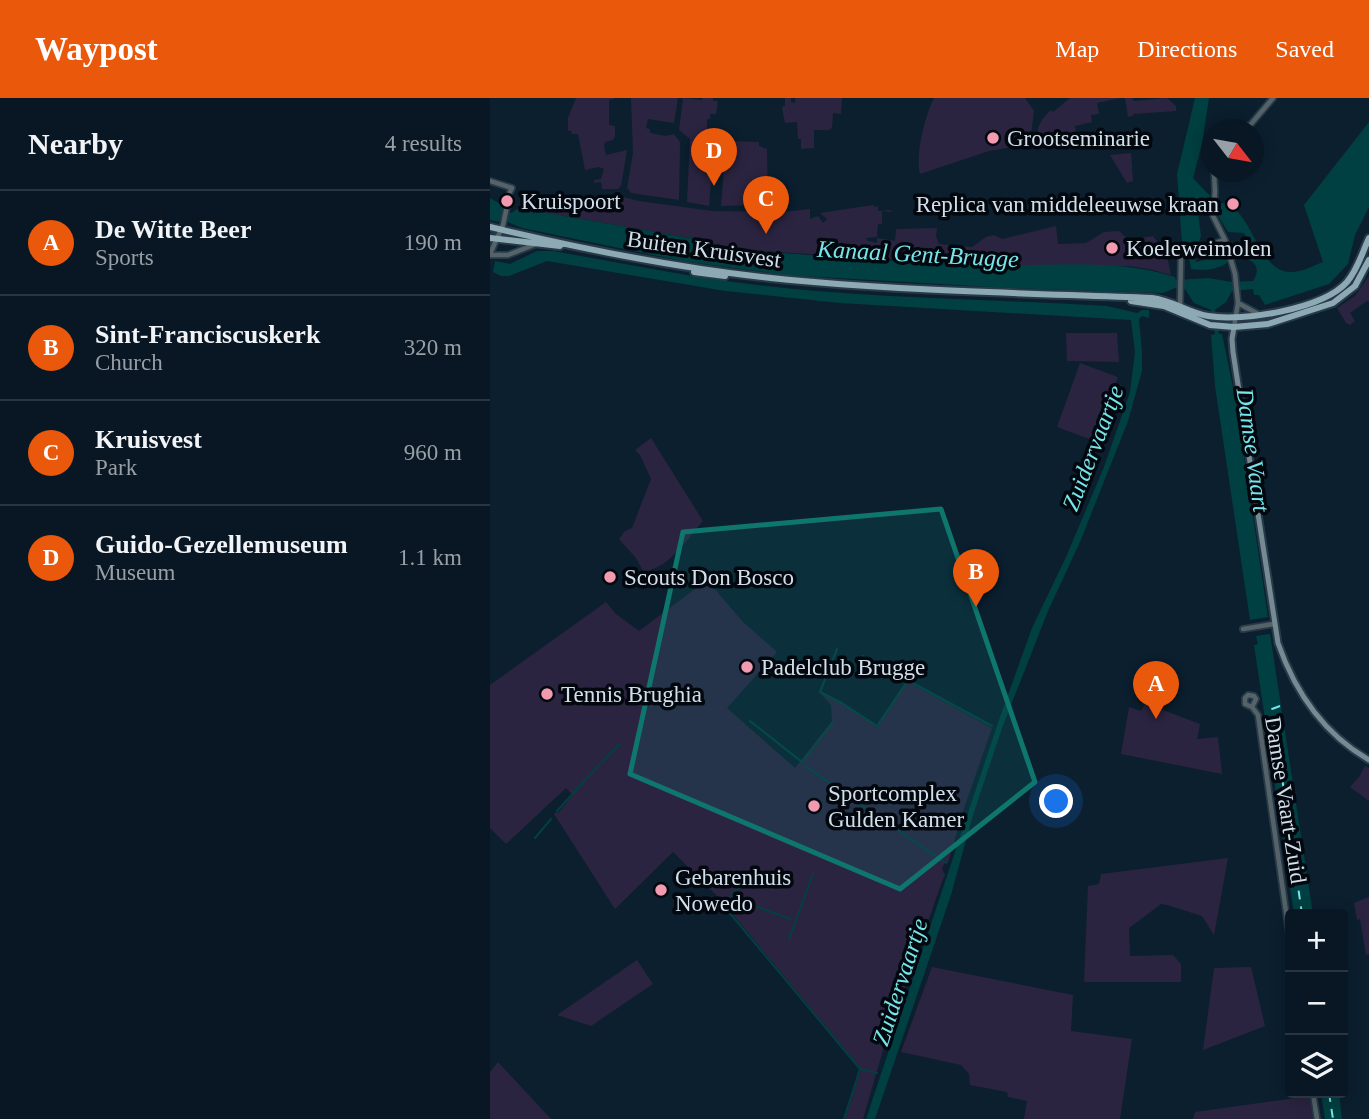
<!DOCTYPE html>
<meta charset="utf-8">
<style>
:root{--surface:#081723;--page:#11202b;--text:#f1f3f6;--muted:#989fa6;--line:#293641;--accent:#ea580c}
body{margin:0;font-family:Georgia,serif;background:var(--page);color:var(--text)}
.controls{position:absolute;right:21px;bottom:21px;display:grid;overflow:hidden;border-radius:7px;box-shadow:0 4px 18px #0003}
.controls button{width:63px;height:63px;display:grid;place-items:center;padding:0;border:0;border-bottom:2px solid var(--line);background:var(--surface);color:var(--text);font:35px sans-serif}
.compass{position:absolute;left:711px;top:21px;width:63px;height:63px;border-radius:50%;background:var(--surface);box-shadow:0 4px 18px #0003;rotate:121deg}
.you{position:absolute;left:567px;top:704px;width:24px;height:24px;margin:-18px;border:5px solid #fff;border-radius:50%;background:#1a73e8;box-shadow:0 0 0 10px #1a73e833}
.badge{display:grid;place-items:center;width:46px;height:46px;border-radius:50%;background:var(--accent);color:#fff;font-size:23px;font-weight:700}
.pin{position:absolute;translate:-50% -58px;filter:drop-shadow(0 2px 4px #0008)}
.pin::after{content:'';position:absolute;top:37px;width:24px;height:21px;background:inherit;clip-path:polygon(0 0,100% 0,50% 100%)}
.list{margin:0;padding:0;list-style:none}
h2{display:flex;justify-content:space-between;align-items:center;height:91px;margin:0;padding:0 28px;font-size:30px}
h2 small{font-size:23px;font-weight:400;color:var(--muted)}
.list li{display:grid;grid-template-columns:46px 1fr auto;gap:21px;align-items:center;box-sizing:border-box;height:105px;padding:0 28px;border-top:2px solid var(--line)}
.list b{display:block;font-size:26px;white-space:nowrap}
.list p{margin:0;font-size:23px;white-space:nowrap;color:var(--muted)}
.list em{font-size:23px;font-style:normal;color:var(--muted)}
.icon{flex:none;width:38px;height:38px;fill:none;stroke:currentColor;stroke-width:2;stroke-linecap:round;stroke-linejoin:round}
.map{position:relative;flex:none;width:879px;height:1021px;overflow:hidden}
header{display:flex;align-items:center;gap:42px;box-sizing:border-box;height:98px;padding:0 35px;background:var(--accent);color:#fff}
header strong{font-size:33px}
nav{display:flex;gap:38px;margin-inline-start:auto;font-size:24px}
main{display:flex}
aside{flex:1;background:var(--surface)}
.map>svg:first-child{display:block}
.green{fill:#2b2441}
.water{fill:#004042;fill-rule:evenodd}
.lines{fill:none;stroke-linecap:round;stroke-linejoin:round}
.stream{stroke:#004042;stroke-width:2}
.ferry{stroke:#77e6ea;stroke-width:2;stroke-dasharray:9 7;stroke-linecap:butt}
.tertiary-tunnel{stroke:#293c4b;stroke-width:4.5;stroke-dasharray:4.5 2;stroke-linecap:butt}
.tertiary-casing{stroke:#273a49;stroke-width:8}
.secondary-casing{stroke:#273a49;stroke-width:9}
.primary-casing{stroke:#273a49;stroke-width:10}
.tertiary{stroke:#556368;stroke-width:4.5}
.secondary{stroke:#758a92;stroke-width:5}
.primary{stroke:#8da9b3;stroke-width:6}
.marked{fill:#0f766e;fill-opacity:0.2;stroke:#0f766e;stroke-width:5;stroke-linejoin:round}
.poi-dot{fill:#f29ab0;stroke:#03080f;stroke-width:2.5}
.labels{text-anchor:middle;stroke-width:7;stroke-linejoin:round;paint-order:stroke}
.poi-label{font-size:23px;fill:#d2dfea;stroke:#03080f;text-anchor:start}
.street-label{font-size:23px;fill:#d2dfea;stroke:#03080f}
.water-label{font-size:24px;font-style:italic;fill:#77e6ea;stroke:#03080f}
</style>
<header>
<strong>Waypost</strong>
<nav><a>Map</a><a>Directions</a><a>Saved</a></nav>
</header>
<main>
<aside>
<h2>Nearby<small>4 results</small></h2>
<ul class="list">
<li><span class="badge">A</span><div><b>De Witte Beer</b><p>Sports</p></div><em>190 m</em></li>
<li><span class="badge">B</span><div><b>Sint-Franciscuskerk</b><p>Church</p></div><em>320 m</em></li>
<li><span class="badge">C</span><div><b>Kruisvest</b><p>Park</p></div><em>960 m</em></li>
<li><span class="badge">D</span><div><b>Guido-Gezellemuseum</b><p>Museum</p></div><em>1.1 km</em></li>
</ul>
</aside>
<div class="map">
<svg width="879" height="1021" viewBox="0 0 879 1021">
<rect width="100%" height="100%" fill="#0b1f2f"/>
<!-- green -->
<path class="green" d="M86,0h40l-7,2v25l6,1v10l-2,4 -8,2 -1,4 2,9 21,-5 -6,36 -3,3h-16l-1,-7 -7,1v-3l7,-1 3,-10 -5,-2 -14,3 -7,-36h-6l-1,-3h-3v-13z
M141,0h47l-4,25 -26,-4 -2,9 4,1v4l16,3 8,-2 6,8 -1,58 -48,-7 -4,-5 6,-35z
M193,0l19,2 1,-2h10v3h5l-2,13h-6v5h-3v14l13,1 -3,35 -5,1 -3,36 -22,-4 3,-63 -11,-9z
M295,0h6v4l4,1v-5h47l-1,16 -8,-1 -1,15 -3,2h-15v18l-13,1v-10h-3l-1,-17 -12,1 -3,-16 3,-1z
M444,0h91l9,13 -4,33 -41,7 -69,23c-5,-19 5,-58 14,-76z
M580,0h51l-24,5 2,11 -8,1 1,7 -17,4 1,6 -30,6 1,3 -10,2c-1,-15 3,-23 14,-33l2,2z
M635,0h7l2,3 33,-3 9,8v5l-43,3v2l-5,1z
M236,43l33,1v4l8,3 1,56 -47,1z
M641,55l2,28 -6,2 -17,-28z
M32,94l40,6 53,-3 24,6 73,10 72,1 26,-3v10l8,-3 5,7 4,-4 -7,-6 53,-8 2,2 3,-1v5l12,-1 2,2 -10,-1v13h-4l-1,13 -11,1 2,3 9,2v-5l18,3 1,-12 41,-1 -1,8 3,8 33,3 14,-10 8,-2 8,4 54,-13 2,18 28,-1 18,-11 15,-1 10,9 24,-4 14,19 4,20 -22,-6 -21,-3h-132l-264,-17 -37,-10 -176,-31z
M879,178v26l-2,-1 -17,12 5,8 -5,4 -4,-2 -9,-15 18,-12z
M576,235h51l2,29 -52,-1z
M590,265l38,14 -23,64 -38,-14z
M161,340l52,83c-14,16 -36,50 -60,50l-7,-13 -17,-19 6,-8 7,-3 19,-49 -11,-24 -5,-5z
M217,482l36,42 34,30 -50,56 68,60 37,-47 -1,-16 -11,-12 22,10 35,24 30,-46 85,47 -29,83 -15,52 -3,-1 -3,7 3,6 -2,4 -57,161 -23,79h-18l16,-50 -141,-170 -47,-47 -58,57 -61,-95 2,-2 2,1 15,-18 -7,-7 -60,56 -16,-16v-143l116,-83 10,12 23,17z
M675,572l7,3 -17,34 45,17 -3,15 21,-2 4,37 -101,-20 8,-47 12,4z
M875,668l4,2v33l-19,-14 9,-10z
M738,760l-14,77 -12,-19 -35,-11 -6,-1 -32,24 1,28 43,-1 8,9v18h-97l4,-96 11,-2 2,-10z
M879,799v57l-3,1 -6,-36 -3,1 -3,-17z
M147,862l16,24 -62,42 -34,-11z
M442,869l141,28 -2,36 61,8 -12,80h-96l3,-18 -19,-4 -1,-5 -37,-7 -1,-11 -8,-9 -60,-13z
M761,869l14,59 -62,24 11,-82z
M8,964l53,57h-61v-47z
M820,998l3,23h-120l2,-7z"/>
<!-- water -->
<path class="water" d="M705,0h14l-7,46 -9,34 17,18 -1,4 8,7 4,-4c31,2 36,70 70,69 11,0 22,-6 32,-10l-19,-57 65,-83v85l-14,28 -7,29 -19,20 -64,21 -6,-10h-5l-1,-6 -21,2 -6,11 -11,8 4,24h3l13,63 33,220 -18,3 -35,-234 -4,-51 4,-1 -4,-24 -17,-7 -9,-14 -10,-1 -12,5 -155,-5 -222,-13 -104,-14 -160,-33 -22,-9 -1,3 -9,-2v-22l14,8v6l7,1 8,-5 176,31 37,10c87,7 175,14 262,16 61,2 122,-7 181,12l1,3 32,-2 24,4 21,-1c13,-20 -10,-26 -26,-22v4c-12,7 -21,8 -36,6l-3,-19 -6,-7 -5,-69zM714,106l13,10 11,18 16,1 5,9 -2,8 -51,12 -1,-8 6,-18 -4,-31 5,1z
M47,153h16c68,12 136,26 204,34 116,14 234,14 350,21l30,7 5,-3h7v8l-7,-2 -3,3 3,34v18l-14,50 -48,121 -32,69 -46,117 -29,87 -22,80 -76,224h-9l133,-399 33,-92 34,-71 38,-90 26,-75 5,-40 -4,-32 -291,-17 -115,-12 -178,-30 -38,15h-8l-8,-4 2,-11 15,3z
M780,536l43,280h-19l-40,-269 4,-1 -2,-8z
M831,995h18l3,26h-17z"/>
<g class="lines">
<!-- stream -->
<path class="stream" d="M347,551l-17,43 22,11 35,23 31,-46
M373,558l129,70
M260,623l52,41 31,-40
M112,664l18,-18
M315,668l141,97
M67,713l42,-46
M45,740l16,-19
M256,781l-23,26 137,164
M265,808l35,13
M299,841l24,-65
M354,1021l16,-50 17,4"/>
<!-- ferry -->
<path class="ferry" d="M790,608l-8,3 30,205
M839,995l4,26"/>
<!-- tertiary-tunnel -->
<path class="tertiary-tunnel" d="M17,108l3,-14"/>
<defs>
<path id="tertiary" d="M753,32l8,-6 22,-26
M724,74l1,20 -2,24 12,24 10,34 3,29 -4,24
M0,83l22,7 -2,4
M0,156l13,-29 4,-19
M0,157h18l28,-11
M748,205l22,12
M690,210l1,-54 44,-14
M753,531l31,-5
M762,609l4,-8 -2,-3 -6,-1 -3,3v6l7,3 6,8 32,225
M823,995l4,26"/>
<path id="secondary" d="M744,229l-2,12 1,13 45,291c17,49 46,91 91,117"/>
<path id="primary" d="M0,129c92,22 187,41 281,51 126,13 254,15 381,20 20,2 36,15 56,18 35,6 115,-7 139,-34 11,-13 15,-29 22,-44
M0,140l70,8
M204,174l31,4
M641,203l33,5 46,19 24,2 34,-3 65,-21 22,-17 14,-26"/>
</defs>
<!-- tertiary casing -->
<use href="#tertiary" class="tertiary-casing"/>
<!-- secondary casing -->
<use href="#secondary" class="secondary-casing"/>
<!-- primary casing -->
<use href="#primary" class="primary-casing"/>
<!-- tertiary -->
<use href="#tertiary" class="tertiary"/>
<!-- secondary -->
<use href="#secondary" class="secondary"/>
<!-- primary -->
<use href="#primary" class="primary"/>
</g>
<!-- marked area -->
<path class="marked" d="M451,411l94,273 -135,107 -270,-115 53,-242z"/>
<!-- markers -->
<g class="poi-dot">
<circle cx="503" cy="40" r="7"/>
<circle cx="17" cy="103" r="7"/>
<circle cx="743" cy="106" r="7"/>
<circle cx="622" cy="150" r="7"/>
<circle cx="120" cy="479" r="7"/>
<circle cx="257" cy="569" r="7"/>
<circle cx="57" cy="596" r="7"/>
<circle cx="324" cy="708" r="7"/>
<circle cx="171" cy="792" r="7"/>
</g>
<g class="labels">
<!-- poi labels -->
<g class="poi-label">
<text x="517" y="48">Grootseminarie</text>
<text x="31" y="111">Kruispoort</text>
<text x="729" y="114" text-anchor="end">Replica van middeleeuwse kraan</text>
<text x="636" y="158">Koeleweimolen</text>
<text x="134" y="487">Scouts Don Bosco</text>
<text x="271" y="577">Padelclub Brugge</text>
<text x="71" y="604">Tennis Brughia</text>
<text x="338" y="703">Sportcomplex<tspan x="338" dy="26">Gulden Kamer</tspan></text>
<text x="185" y="787">Gebarenhuis<tspan x="185" dy="26">Nowedo</tspan></text>
</g>
<!-- street labels -->
<g class="street-label">
<text transform="translate(214 151) rotate(8)" y="8">Buiten Kruisvest</text>
<text transform="translate(796 702) rotate(81)" y="8">Damse Vaart-Zuid</text>
</g>
<!-- water labels -->
<g class="water-label">
<text transform="translate(428 156) rotate(3)" y="8">Kanaal Gent-Brugge</text>
<text transform="translate(603 350) rotate(-69)" y="8">Zuidervaartje</text>
<text transform="translate(763 352) rotate(82)" y="8">Damse Vaart</text>
<text transform="translate(410 884) rotate(-72)" y="8">Zuidervaartje</text>
</g>
</g>
</svg>
<div class="controls">
<button>+</button>
<button>−</button>
<button><svg class="icon" aria-label="layers" viewBox="0 0 24 24"><path d="M12 4l9 5-9 5-9-5zM3 14l9 5 9-5"/></svg></button>
</div>
<svg class="compass" viewBox="-18 -18 36 36"><path d="M0-13l5 13h-10z" fill="#e53935"/><path d="M0 13l5-13h-10z" fill="#989fa6"/></svg>
<div class="you"></div>
<div class="pin badge" style="left:666px;top:621px">A</div>
<div class="pin badge" style="left:486px;top:509px">B</div>
<div class="pin badge" style="left:276px;top:136px">C</div>
<div class="pin badge" style="left:224px;top:88px">D</div>
</div>
</main>
